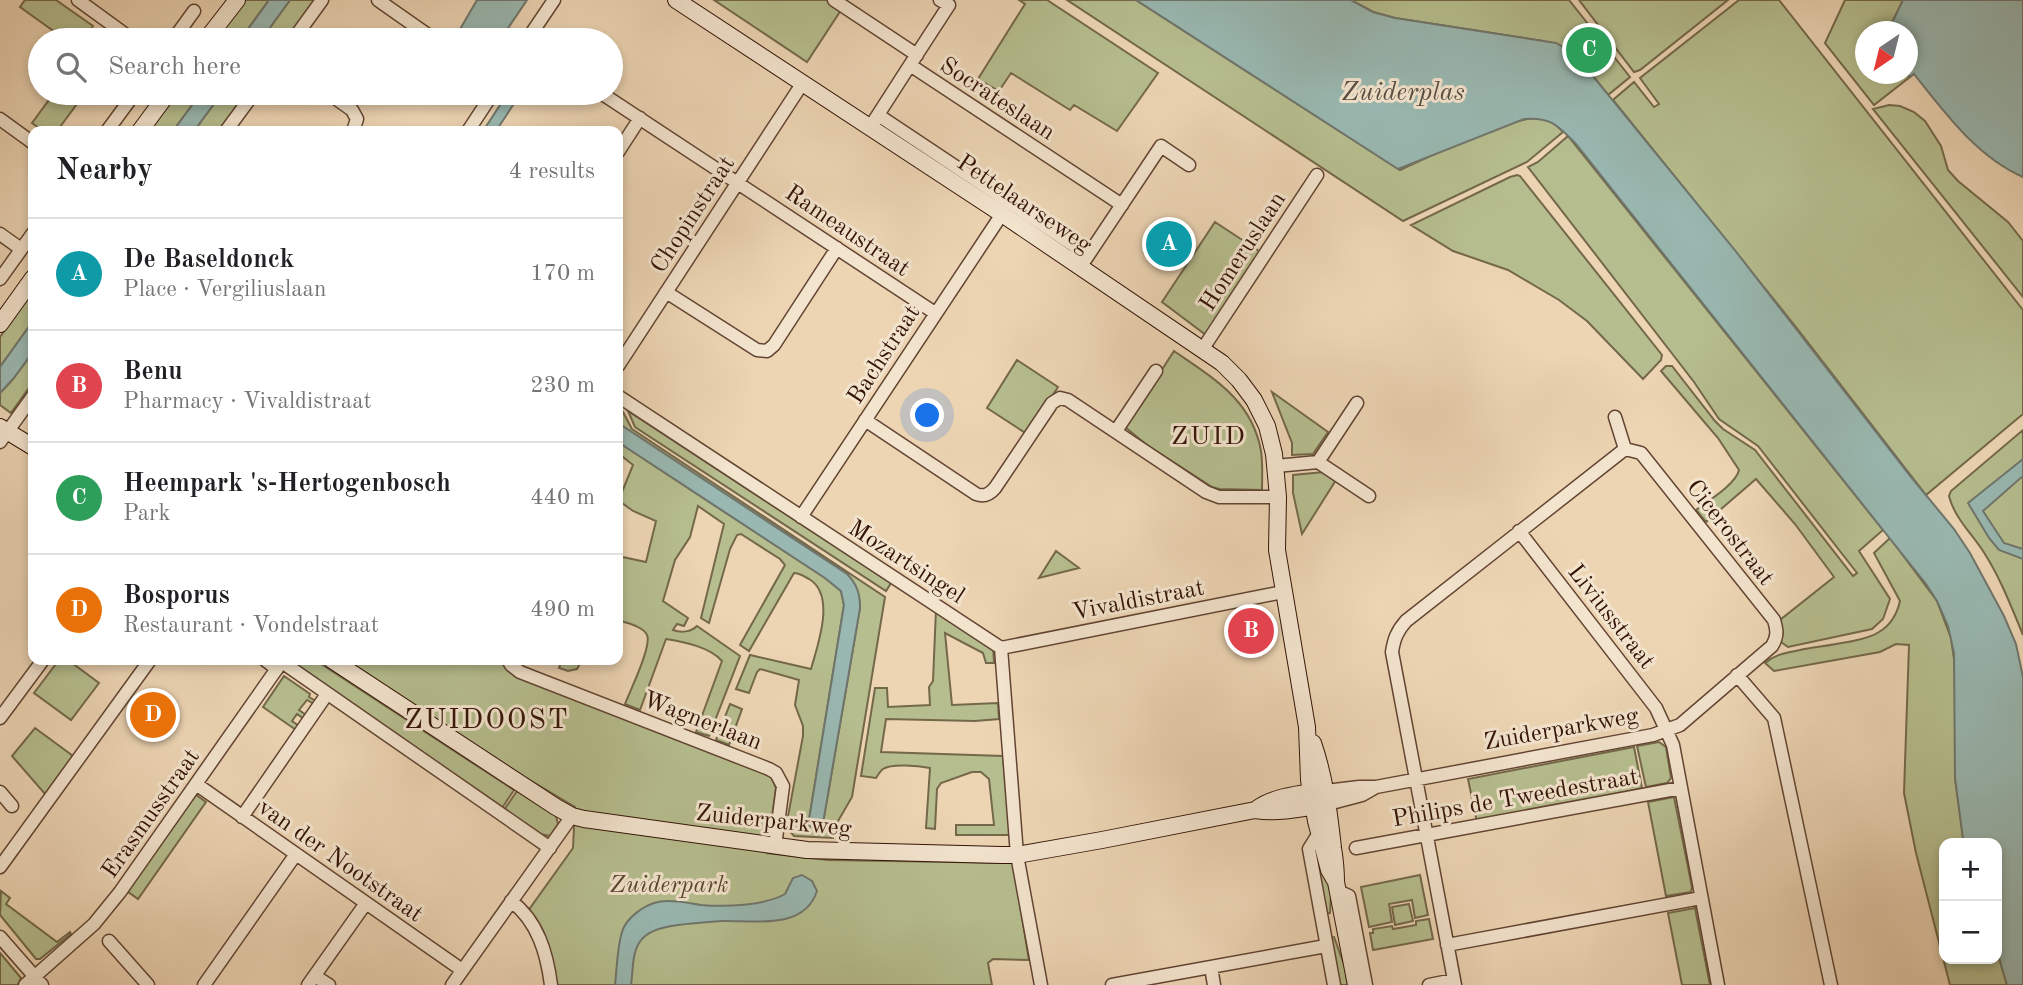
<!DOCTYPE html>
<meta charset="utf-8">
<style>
:root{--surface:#fff;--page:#f6f6f6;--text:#202124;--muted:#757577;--line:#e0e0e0;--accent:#8f2418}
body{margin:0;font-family:"Old Standard TT",serif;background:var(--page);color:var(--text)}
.controls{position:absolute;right:21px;bottom:21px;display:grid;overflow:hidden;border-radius:14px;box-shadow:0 4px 10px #0003}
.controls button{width:63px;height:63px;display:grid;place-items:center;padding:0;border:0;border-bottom:2px solid var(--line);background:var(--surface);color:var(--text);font:35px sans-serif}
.compass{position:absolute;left:1855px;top:21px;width:63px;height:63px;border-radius:50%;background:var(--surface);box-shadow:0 4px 10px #0003;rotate:215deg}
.you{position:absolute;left:928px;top:416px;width:24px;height:24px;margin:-18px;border:5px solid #fff;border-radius:50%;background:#1a73e8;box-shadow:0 0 0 10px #1a73e833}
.badge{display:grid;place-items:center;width:46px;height:46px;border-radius:50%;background:var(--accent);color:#fff;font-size:23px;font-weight:700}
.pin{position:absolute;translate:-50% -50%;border:4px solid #fff;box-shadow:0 2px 7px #0006}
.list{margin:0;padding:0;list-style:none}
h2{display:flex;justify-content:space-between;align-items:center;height:91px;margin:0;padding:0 28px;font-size:30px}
h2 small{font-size:23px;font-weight:400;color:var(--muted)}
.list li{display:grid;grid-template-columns:46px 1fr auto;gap:21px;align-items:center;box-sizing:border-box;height:112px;padding:0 28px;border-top:2px solid var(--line)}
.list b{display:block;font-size:26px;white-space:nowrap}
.list p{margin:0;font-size:23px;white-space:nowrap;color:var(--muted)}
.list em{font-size:23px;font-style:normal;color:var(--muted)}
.icon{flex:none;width:38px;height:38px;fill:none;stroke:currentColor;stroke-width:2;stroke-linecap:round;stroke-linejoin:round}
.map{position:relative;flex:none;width:2023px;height:985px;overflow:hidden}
.search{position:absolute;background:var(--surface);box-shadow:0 4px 10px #0003;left:28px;top:28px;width:595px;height:77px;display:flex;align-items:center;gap:18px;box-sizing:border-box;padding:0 24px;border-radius:38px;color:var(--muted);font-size:26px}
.panel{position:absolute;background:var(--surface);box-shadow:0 4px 10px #0003;left:28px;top:126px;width:595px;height:539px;border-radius:14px}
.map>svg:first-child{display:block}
.green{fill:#b6be8f;stroke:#74684a;stroke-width:2}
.water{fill:#99b8b1;stroke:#70766d;stroke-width:2}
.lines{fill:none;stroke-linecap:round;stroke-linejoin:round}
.street-casing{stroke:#624432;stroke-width:15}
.secondary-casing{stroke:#331306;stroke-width:18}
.street{stroke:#f3e4ce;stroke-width:12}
.secondary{stroke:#f3e4ce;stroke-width:16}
.labels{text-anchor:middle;stroke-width:6;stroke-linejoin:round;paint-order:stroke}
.street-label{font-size:24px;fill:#331306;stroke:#f3e4ce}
.park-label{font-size:24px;font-style:italic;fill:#5a462f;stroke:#f3e4ce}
.water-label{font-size:26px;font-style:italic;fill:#574d42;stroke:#f3e4ce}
.neighbourhood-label{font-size:26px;letter-spacing:2px;fill:#331306;stroke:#f3e4ce}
.quarter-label{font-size:28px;letter-spacing:2px;fill:#331306;stroke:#f3e4ce}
</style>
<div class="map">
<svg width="2023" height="985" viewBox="0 0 2023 985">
<rect width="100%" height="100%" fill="#edd5b4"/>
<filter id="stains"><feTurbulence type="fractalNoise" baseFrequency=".00286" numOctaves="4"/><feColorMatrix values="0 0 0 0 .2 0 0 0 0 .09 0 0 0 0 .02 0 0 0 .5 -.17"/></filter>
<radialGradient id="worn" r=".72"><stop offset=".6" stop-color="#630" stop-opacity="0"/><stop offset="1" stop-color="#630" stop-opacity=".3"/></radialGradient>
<!-- green -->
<path class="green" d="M25,0h31l37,26 -11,14h-16l-46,-33z
M244,0h25l-29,40h-25z
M290,0h25l-29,40h-25z
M714,0h118l11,7 -36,55z
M1019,0h28l111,73 -41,58 -43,-26 -4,5 -59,-37 -12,18 -21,-12 47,-75z
M1067,0h69l264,170c29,-13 113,-55 141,-52 10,1 15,7 22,14l-36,30 -124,59z
M1351,0h218l61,77 -22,18 -33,-41 -32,-13 -148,-23 -22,-6z
M1579,0h149l-88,70 -6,2z
M1739,0h40l244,310v104l-97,81 -130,-168 -183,-227 21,-18 20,25 5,-3 -19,-26z
M1845,0h58l-15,31 -22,1v42h41l3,3 -36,28 -49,-62z
M54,93h31l-28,38h-14l-11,-8z
M177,93h24l-28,38h-24z
M222,93h25l-28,38h-25z
M1889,105l11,1 14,6 11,9 16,25 7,24 10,11 50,41 15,19v56l-150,-188z
M1568,136l315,394 -24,21 31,48 -7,20 -11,10 -84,18 -7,-5 2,-10 -3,-12 54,-43 -39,-53 -39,-45 -50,43 -10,-12c12,-9 40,-26 43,-40l-21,-32 -57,-67 5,-5h6l43,55 8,8 32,21 98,126 4,-3 -99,-127 -39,-27 -25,-37 -166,-215 10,-5z
M1517,175l3,1 142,179 -1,5 -18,19 -56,-58 -28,-21 -51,-30 -55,-19 -42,-26 99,-48z
M1215,222l47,31 -56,82 -44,-33z
M33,291v30l-33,46v-30z
M1174,351c39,27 78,49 87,100 2,13 1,26 1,39l-43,-1 -7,-2 -65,-42 -22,-18z
M33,352v30l-22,31 -11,-8v-12l13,-14z
M1017,360l41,27 -31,47 -40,-26z
M1272,392l56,40 -15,22 -21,1v-12z
M618,409l5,3 9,17 253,168 -33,200 -18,31 -1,10 -39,-2 -8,-9 17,-91v-10l-8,-21 4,-25 -39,-11 -3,3 -8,21 -13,-4 14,-34 61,14c7,-25 25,-74 -2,-90 -6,-3 -9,-6 -15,-6l-45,78 -9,-6 45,-80 -5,-6 -39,-25 -4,1 -7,14 -21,74 -8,-5 23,-94 -26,-18 -8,31 -15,23 -12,41 25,17 -4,8 -7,-2 -4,6c8,3 18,2 24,-4l43,30 -31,80 -13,-4 26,-71c-12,-14 -38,-19 -56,-22l-26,71 -15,-6c5,-13 27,-58 22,-69 -4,-9 -21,-12 -29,-15v-64l28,6 10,-41 -23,-10 -15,-11v-9l4,1 11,-27 -15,-12v-11l207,136 16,13 3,14 -36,221 12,2 3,-5 37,-215c0,-14 -4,-24 -13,-34l-229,-151z
M628,411l263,172 -5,8 -251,-164z
M2023,430v205c-12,-29 -23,-58 -40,-84 -11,-17 -29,-34 -34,-55l2,-5z
M1324,472l12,8 -34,54 -9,-41v-18z
M1890,538l47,63 14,37 4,28v112l9,65h-20v116h53v-8l10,34h-57l-34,-132 -12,-60 5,-148 -13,-1 -16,8 -106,19 -9,-8c10,-9 21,-10 35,-13 19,-4 65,-8 79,-18 12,-7 18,-18 21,-31l-26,-48z
M1056,551l23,17 -40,10z
M936,609l57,36 1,18h-8l-3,-10 -38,-20 7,72 46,-2 1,16 -24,2 -89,-2 -5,33 122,4 7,79h-54v-10h38l-5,-46 -8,-7h-9l-31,11 -4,6 -2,40 -9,-1 4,-60c-11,-2 -38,-5 -47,1 -3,2 -5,6 -7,9l-15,-2 14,-88h12l1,19 42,-2 -1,-18 4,-6z
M59,660h9l31,23 -28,37 -37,-27z
M298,660h17l199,130 -12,18 -205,-142 -1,-3z
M347,660h155l269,116 5,12 -9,65 61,7 185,3 16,97 -36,-1 -5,4 4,22h-436l-28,-74 45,-63 2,-41 -52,-31z
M562,660h20l-5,9 -9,2 -9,-3z
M284,676l26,18 -1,3 7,4 -2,3 -7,-4 -8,10 7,5 -2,4 -7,-5 -5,7 7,5 -3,4 -33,-23z
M730,704l12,5 -13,36 -13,-5z
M35,728l38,28 -28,38 -33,-38z
M1659,742l7,5 5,31 -4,5 -21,4 -9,-41z
M1634,747l8,41 -47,12 -118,22 -9,-43z
M517,791l39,25 2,8 -8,12 -10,-2 -36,-24z
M192,792l14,10 -68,97 -14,-10z
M1674,797l18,90 -1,5 -25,4 -18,-94z
M1317,843l14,51 -1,19 -6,1 -4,-22 2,-5 -6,-31 -3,-5z
M1420,875l8,40 -13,3 -3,-18 -23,4 3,18 -23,5 -8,-40z
M1,891l9,7 -4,6 51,38 13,-10 1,2 -31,25h-4l-36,-44z
M1409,904l4,17 -18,4 -3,-18z
M1695,908l15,77h-28l-14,-72z
M1429,919l4,20 -60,11 -3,-17h3v-4l19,-3 1,3 23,-4v-4z
M1334,937l11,30 3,18h-11l-9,-47z
M0,953l21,25 -3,7h-18z"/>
<!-- water -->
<path class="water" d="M269,0h21l-29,40h-21z
M477,0h50l-27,40h-32l-10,-7 1,-2z
M1136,0h215l22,12 22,6 161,25 19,11 159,195 177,228 43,52 16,24 34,63 12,28 7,33v308h-16l-10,-34v-108h-33l-1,-4 -8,-61 -1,-125 -6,-27 -11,-25 -11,-17 -350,-440c-18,-18 -24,-27 -52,-25l-126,50z
M1903,0h120v177c-46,-20 -78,-64 -109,-103l-4,3 -3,-3 1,-42 -20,-1z
M201,93h21l-28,38h-21z
M508,93h13l-25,38h-13z
M33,321v31l-20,27 -13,14v-26z
M618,423l229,151c10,10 13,20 13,34l-37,215 -3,5 -12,-2 36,-221 -3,-14 -16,-13 -207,-136z
M2023,459v17l-40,35 21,32 19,6v10l-24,-9 -10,-12 -21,-35z
M802,875l10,6 5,10c-13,40 -64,29 -96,30 -14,1 -29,2 -43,4 -14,2 -31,5 -39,18 -7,11 -6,29 -8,42h-16c2,-17 2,-37 7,-53 4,-14 22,-27 36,-30 14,-3 29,1 43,3 24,2 63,1 84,-11l8,-16z"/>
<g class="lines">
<defs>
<path id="street" d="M78,0l55,40
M378,0l57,40
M834,0l83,55
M940,0l9,5 -39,60 212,140
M173,40l21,-29
M293,40l29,-40
M527,40l27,-40
M328,93l24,17 5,9 -4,12
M601,93l334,220
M878,115l201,134 10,5
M0,119l33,24
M874,121l36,-56
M107,131l28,-38
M226,131l28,-38
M468,131l25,-38
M618,152l22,-34
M0,234l21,15
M1085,260l76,-114 28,19
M0,279l33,-46
M666,292l91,58 10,1 7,-6 63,-97
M1202,350l115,-175
M618,366l184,-282
M618,396l383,252 16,207 24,130
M1615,417l10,32
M865,420l111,74c8,3 13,1 19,-6l57,-85 8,-5 8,2 138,92 13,5h59
M1116,431l40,-60
M0,442l33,-46
M1318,462l39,-59
M1276,466l42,-4 51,34
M801,517l201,-303
M1519,531l137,177 17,37 45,240
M1001,648l282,-56
M265,660l12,9
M508,660l3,5 9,7 249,97 7,4 7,13 -8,60
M282,662l268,186
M1737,675l37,43 57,267
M0,718l43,-58
M196,784l266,186
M1326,791l33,-4h17l277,-52 27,-10 92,-79c6,-10 5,-16 2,-26l-133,-167 -16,-4
M0,792l12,14
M1328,804l34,-9 14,-8
M242,817l85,-123
M1319,833l-10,16 25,136
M1356,848l325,-60
M0,867l150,-207
M1338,891l11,5 17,89
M511,901c27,20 36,53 40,84
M0,937l42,48
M109,941l39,44
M1447,945l254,-47
M1211,967l3,18
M315,976l14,9
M25,985l69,-61 26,-32 163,-232
M204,985l92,-131
M308,985l58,-82
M452,985l120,-169
M1112,985l214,-39
M1429,985l25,-5
M1455,985l-63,-333c2,-13 5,-21 14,-31l219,-172"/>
<path id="secondary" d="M676,0l326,214 220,149 17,17 15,20 13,26 7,28 4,43 -1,53 30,177 2,53 7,41 13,49 7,12
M206,40l31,-40
M140,131l28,-38
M0,324l33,-46
M0,427l33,20
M332,660l224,147 16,9 12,3 223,31 195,5h15l85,-15 153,-30c24,4 49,-2 73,-6
M1313,743c12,35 16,69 20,105 2,12 3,22 3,34l20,103
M1258,808c17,-12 42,-14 62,-17"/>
</defs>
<!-- street casing -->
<use href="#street" class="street-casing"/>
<!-- secondary casing -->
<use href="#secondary" class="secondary-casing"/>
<!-- street -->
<use href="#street" class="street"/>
<!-- secondary -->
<use href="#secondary" class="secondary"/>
</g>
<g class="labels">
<!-- street labels -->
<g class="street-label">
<text transform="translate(998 98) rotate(33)" y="8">Socrateslaan</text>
<text transform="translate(1025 203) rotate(34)" y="8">Pettelaarseweg</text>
<text transform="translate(692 214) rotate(-57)" y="8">Chopinstraat</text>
<text transform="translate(848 230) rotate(34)" y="8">Rameaustraat</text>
<text transform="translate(1242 251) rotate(-57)" y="8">Homeruslaan</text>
<text transform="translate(883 354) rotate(-57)" y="8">Bachstraat</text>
<text transform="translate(1731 532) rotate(52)" y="8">Cicerostraat</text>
<text transform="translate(907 561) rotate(33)" y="8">Mozartsingel</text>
<text transform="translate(1138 599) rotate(-11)" y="8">Vivaldistraat</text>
<text transform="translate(1612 616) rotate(52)" y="8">Liviusstraat</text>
<text transform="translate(703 720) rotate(21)" y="8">Wagnerlaan</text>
<text transform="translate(1561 728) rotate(-10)" y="8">Zuiderparkweg</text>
<text transform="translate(1515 797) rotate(-10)" y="8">Philips de Tweedestraat</text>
<text transform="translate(150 813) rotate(-55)" y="8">Erasmusstraat</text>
<text transform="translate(774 820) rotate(6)" y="8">Zuiderparkweg</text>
<text transform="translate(341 860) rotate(35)" y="8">van der Nootstraat</text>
</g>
<!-- park labels -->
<g class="park-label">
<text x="669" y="892">Zuiderpark</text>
</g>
<!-- water labels -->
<g class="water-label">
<text x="1403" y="100">Zuiderplas</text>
</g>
<!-- neighbourhood labels -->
<g class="neighbourhood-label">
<text x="1209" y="444">ZUID</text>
</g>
<!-- quarter labels -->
<g class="quarter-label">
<text x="487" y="728">ZUIDOOST</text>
</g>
</g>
<rect width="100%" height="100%" filter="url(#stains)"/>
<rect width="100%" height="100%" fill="url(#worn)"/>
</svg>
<div class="controls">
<button>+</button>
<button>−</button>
</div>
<svg class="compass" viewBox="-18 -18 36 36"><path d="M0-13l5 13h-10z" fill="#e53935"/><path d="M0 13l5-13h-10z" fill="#757577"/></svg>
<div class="you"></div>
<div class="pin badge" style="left:1169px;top:244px;background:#0f9aa8">A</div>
<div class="pin badge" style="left:1251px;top:631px;background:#e0444e">B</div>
<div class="pin badge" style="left:1589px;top:50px;background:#2e9e5b">C</div>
<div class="pin badge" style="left:153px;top:715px;background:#e8710a">D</div>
<div class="search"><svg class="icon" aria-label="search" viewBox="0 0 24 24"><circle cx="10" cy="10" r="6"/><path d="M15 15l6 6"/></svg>Search here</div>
<section class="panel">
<h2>Nearby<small>4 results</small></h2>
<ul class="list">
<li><span class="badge" style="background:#0f9aa8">A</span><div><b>De Baseldonck</b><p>Place · Vergiliuslaan</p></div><em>170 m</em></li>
<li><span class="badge" style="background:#e0444e">B</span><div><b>Benu</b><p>Pharmacy · Vivaldistraat</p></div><em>230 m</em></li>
<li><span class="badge" style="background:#2e9e5b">C</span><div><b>Heempark 's-Hertogenbosch</b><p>Park</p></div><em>440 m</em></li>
<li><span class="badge" style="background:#e8710a">D</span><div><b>Bosporus</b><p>Restaurant · Vondelstraat</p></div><em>490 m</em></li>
</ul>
</section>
</div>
